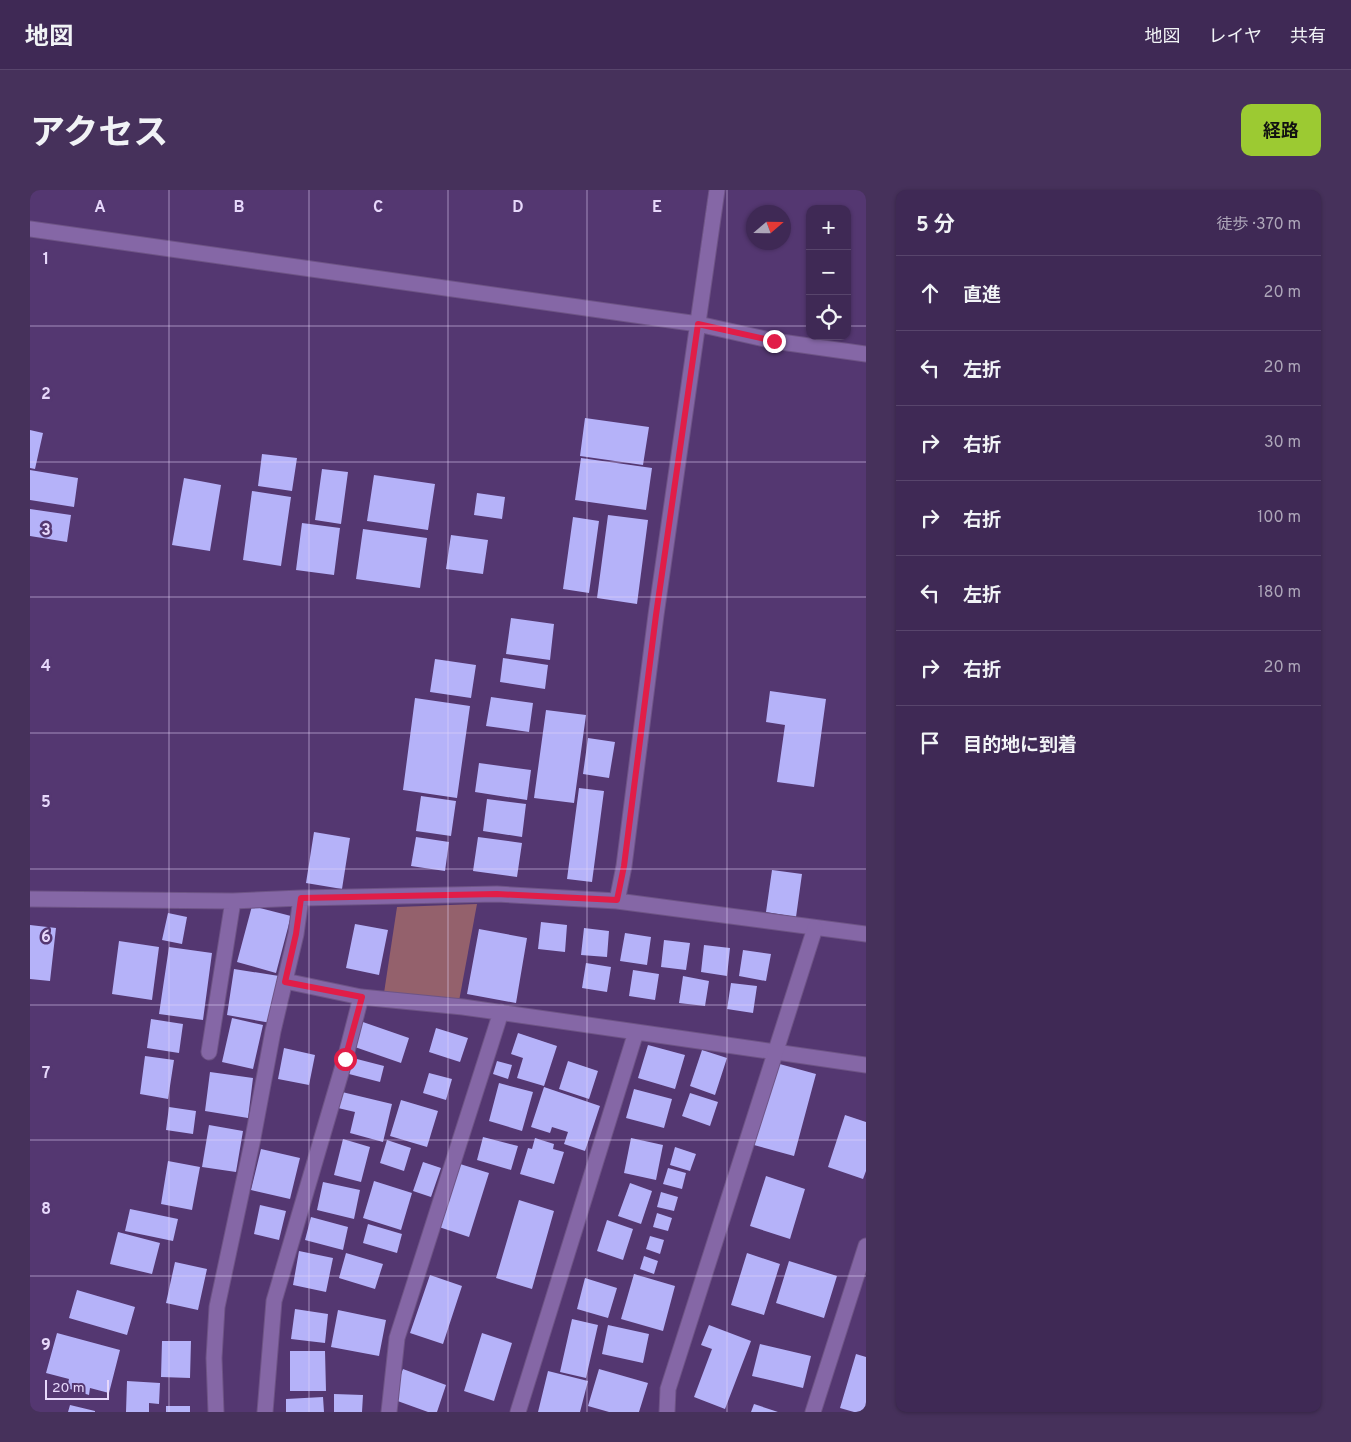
<!DOCTYPE html>
<html lang="ja">
<meta charset="utf-8">
<style>
:root{--surface:#3f2955;--page:#46315b;--text:#f1f3f6;--muted:#ada6b9;--line:#58456c;--accent:#9cca32}
body{margin:0;font-family:Overpass,"Noto Sans JP",sans-serif;background:var(--page);color:var(--text)}
.controls{position:absolute;right:15px;top:15px;display:grid;overflow:hidden;border-radius:10px;box-shadow:0 1px 4px #0004}
.controls button{width:45px;height:45px;display:grid;place-items:center;padding:0;border:0;border-bottom:1px solid var(--line);background:var(--surface);color:var(--text);font:25px sans-serif}
.compass{position:absolute;left:716px;top:15px;width:45px;height:45px;border-radius:50%;background:var(--surface);box-shadow:0 1px 4px #0004;rotate:70deg}
.scale{position:absolute;left:15px;bottom:12px;width:64px;box-sizing:border-box;padding-left:5px;border:2px solid #e7d8fb;border-top:0;font-size:14px;line-height:18px;white-space:nowrap;color:#e7d8fb;-webkit-text-stroke:4px #543771;paint-order:stroke}
.stop{position:absolute;width:15px;height:15px;margin:-11px;border:4px solid #e11d48;border-radius:50%;background:#fff}
.stop.end{background:#e11d48;border-color:#fff;box-shadow:0 1px 5px #0008}
.list{margin:0;padding:0;list-style:none}
h2{display:flex;justify-content:space-between;align-items:center;height:65px;margin:0;padding:0 20px;font-size:21px}
h2 small{font-size:16px;font-weight:400;color:var(--muted)}
.list li{display:grid;grid-template-columns:32px 1fr auto;gap:15px;align-items:center;box-sizing:border-box;height:75px;padding:0 20px;border-top:1px solid var(--line)}
.list b{display:block;font-size:19px;white-space:nowrap}
.list em{font-size:16px;font-style:normal;color:var(--muted)}
.icon{flex:none;width:28px;height:28px;fill:none;stroke:currentColor;stroke-width:2;stroke-linecap:round;stroke-linejoin:round}
.map{position:relative;flex:none;width:836px;height:1222px;overflow:hidden;border-radius:10px}
header{display:flex;align-items:center;gap:30px;box-sizing:border-box;height:70px;padding:0 25px;background:var(--surface);border-bottom:1px solid var(--line)}
header strong{font-size:24px}
nav{display:flex;gap:28px;margin-inline-start:auto;font-size:18px}
.intro{display:flex;align-items:center;justify-content:space-between;box-sizing:border-box;height:120px;padding:0 30px}
h1{margin:0;font-size:35px}
.button{padding:12px 22px;border-radius:10px;background:var(--accent);color:#111;font-size:18px;font-weight:700}
main{display:flex;gap:30px;padding:0 30px}
aside{flex:1;background:var(--surface);border-radius:10px;box-shadow:0 1px 4px #0004}
.map>svg:first-child{display:block}
.green{fill:#94616c}
.building{fill:#b5b2f9}
.lines{fill:none;stroke-linecap:round;stroke-linejoin:round}
.street-casing{stroke:#6e5486;stroke-width:17}
.secondary-casing{stroke:#6e5486;stroke-width:17}
.street{stroke:#8567a6;stroke-width:15}
.secondary{stroke:#8567a6;stroke-width:15}
.route{stroke:#e11d48;stroke-width:6}
.grid{fill:none;stroke:#e7d8fb;stroke-width:1;stroke-opacity:0.55}
.grid-label{font-size:16px;text-anchor:middle;font-weight:bold;fill:#e7d8fb;stroke:#543771;stroke-width:5;stroke-linejoin:round;paint-order:stroke}
</style>
<header>
<strong>地図</strong>
<nav><a>地図</a><a>レイヤ</a><a>共有</a></nav>
</header>
<div class="intro"><h1>アクセス</h1><a class="button">経路</a></div>
<main>
<div class="map">
<svg width="836" height="1222" viewBox="0 0 836 1222">
<rect width="100%" height="100%" fill="#543771"/>
<!-- green -->
<path class="green" d="M447,714l-18,97 -75,-8 13,-86z"/>
<!-- building -->
<path class="building" d="M555,228l64,9 -6,38 -63,-9z
M0,240l13,3 -8,36 -5,-1z
M232,264l35,4 -5,33 -34,-5z
M551,268l71,10 -6,42 -71,-10z
M292,279l26,3 -7,52 -26,-4z
M0,280l48,8 -4,29 -44,-7z
M344,285l61,9 -7,46 -61,-9z
M154,288l37,7 -11,66 -38,-6z
M222,301l39,6 -10,69 -38,-6z
M447,303l28,4 -3,22 -28,-4z
M0,319l41,6 -4,27 -37,-6z
M578,325l40,5 -11,84 -40,-6z
M543,327l26,4 -10,72 -26,-4z
M272,333l38,5 -6,47 -38,-5z
M333,339l64,9 -7,50 -64,-9z
M421,345l37,5 -5,34 -37,-5z
M481,428l43,6 -4,36 -44,-6z
M473,468l45,7 -3,24 -45,-7z
M405,469l41,6 -5,33 -41,-6z
M740,501l56,8 -12,88 -37,-5 8,-57 -19,-3z
M461,507l42,6 -4,29 -43,-6z
M385,508l55,8 -13,92 -54,-8z
M516,520l40,5 -12,88 -40,-5z
M558,548l27,4 -6,36 -26,-4z
M449,573l52,7 -4,30 -52,-8z
M549,598l25,3 -12,91 -25,-3z
M391,606l35,5 -5,35 -35,-5z
M457,609l39,5 -4,33 -39,-6z
M284,642l36,6 -8,51 -36,-6z
M386,647l33,5 -4,29 -34,-5z
M448,647l44,6 -5,34 -44,-6z
M742,680l30,4 -6,43 -30,-5z
M222,716l39,10 -15,57 -39,-11z
M138,723l19,4 -5,27 -20,-4z
M511,732l26,3 -2,27 -27,-3z
M325,734l33,6 -9,45 -33,-7z
M0,735l26,3 -6,53 -20,-2z
M554,738l25,3 -2,26 -26,-2z
M449,739l48,9 -11,65 -49,-9z
M595,743l26,4 -4,28 -27,-4z
M634,750l26,3 -4,27 -25,-3z
M89,751l40,6 -7,53 -40,-6z
M674,755l26,3 -3,28 -26,-4z
M139,757l43,6 -9,67 -44,-6z
M713,760l28,4 -5,27 -27,-5z
M556,773l25,4 -4,25 -25,-4z
M204,779l45,7 -8,47 -44,-8z
M603,780l26,4 -4,26 -26,-4z
M653,786l26,5 -4,25 -26,-3z
M701,793l26,3 -4,27 -26,-4z
M202,828l31,7 -10,44 -31,-7z
M121,829l32,5 -4,29 -32,-5z
M330,831l49,17 -8,25 -49,-17z
M406,838l32,10 -8,24 -31,-10z
M488,843l39,13 -13,40 -27,-8 6,-20 -12,-4z
M618,855l37,10 -10,34 -37,-11z
M254,858l31,7 -6,30 -31,-6z
M672,860l25,8 -12,37 -25,-9z
M115,866l29,4 -6,39 -28,-5z
M323,868l31,8 -4,16 -31,-8z
M467,871l15,4 -4,14 -15,-5z
M538,871l30,10 -9,28 -30,-10z
M746,873l40,11 -22,82 -40,-11z
M180,882l43,6 -5,40 -43,-7z
M399,883l23,6 -6,21 -23,-7z
M469,893l34,9 -11,39 -33,-10z
M514,897l56,19 -15,45 -21,-7 4,-12 -16,-5 -2,6 -19,-6z
M604,899l38,10 -8,29 -38,-10z
M312,902l50,12 -9,38 -33,-9 5,-21 -17,-4z
M660,903l28,9 -8,24 -28,-10z
M371,910l37,11 -11,36 -37,-11z
M139,917l27,4 -3,23 -27,-4z
M815,925l21,7v49l-3,8 -35,-12z
M179,935l34,6 -7,41 -34,-5z
M453,947l35,9 -7,24 -34,-10z
M505,948l19,6 -1,5 11,3 -10,32 -34,-10 8,-26 4,1z
M601,948l32,7 -7,35 -32,-7z
M313,949l27,8 -9,35 -27,-7z
M357,950l24,8 -7,23 -24,-8z
M645,957l21,7 -6,17 -20,-6z
M231,959l39,9 -10,41 -39,-9z
M138,971l32,6 -8,43 -31,-6z
M393,972l18,6 -10,29 -18,-6z
M430,974l29,9 -20,64 -30,-10z
M638,978l18,5 -4,16 -19,-5z
M736,986l39,13 -15,50 -40,-13z
M344,991l38,12 -11,37 -38,-12z
M293,992l37,8 -6,29 -37,-9z
M600,993l22,8 -11,33 -23,-8z
M631,1002l17,5 -4,14 -17,-4z
M489,1010l35,11 -22,78 -36,-11z
M230,1015l26,6 -7,29 -25,-6z
M100,1019l48,10 -5,22 -48,-10z
M627,1023l15,5 -4,13 -15,-4z
M281,1027l37,10 -5,23 -38,-10z
M577,1030l26,9 -10,31 -26,-9z
M338,1034l34,10 -5,19 -34,-10z
M88,1042l42,11 -8,31 -42,-10z
M620,1046l14,4 -4,14 -14,-5z
M269,1061l34,7 -7,34 -33,-7z
M316,1063l37,11 -8,25 -36,-11z
M717,1063l33,11 -16,51 -33,-10z
M614,1066l14,5 -4,13 -14,-5z
M759,1071l48,15 -13,42 -48,-15z
M145,1072l32,7 -9,41 -32,-7z
M604,1084l41,12 -12,45 -42,-12z
M400,1085l32,11 -19,58 -33,-11z
M555,1088l32,10 -9,30 -31,-9z
M47,1100l58,17 -8,28 -58,-17z
M265,1119l33,5 -3,29 -34,-4z
M308,1120l48,10 -7,36 -48,-9z
M542,1129l26,6 -12,53 -26,-6z
M578,1135l41,9 -6,29 -41,-9z
M679,1135l42,16 -26,68 -31,-12 18,-48 -11,-4z
M27,1143l63,17 -11,43 -19,-5 -1,7 -22,-7 2,-9 -23,-6z
M452,1143l30,10 -18,58 -30,-10z
M132,1151h29l-1,37 -29,-1z
M730,1154l51,12 -8,32 -51,-12z
M260,1161h35l1,40h-36z
M826,1164l10,3v55h-12l-14,-4z
M373,1179l43,16 -9,27h-9l-36,-13z
M569,1179l49,14 -9,29h-30l-21,-6z
M518,1181l40,10 -8,31h-42z
M97,1191l33,2 -1,21 -10,-1v9h-23z
M304,1204l29,1 -1,17h-28z
M293,1207l1,15h-38v-13z
M724,1214l24,8h-27z
M40,1215l25,6v1h-27z
M136,1216h24v6h-24z"/>
<g class="lines">
<defs>
<path id="street" d="M0,39l668,95 76,17 92,13
M0,709l203,2 68,-3 196,-4 120,7 249,33
M587,711l7,-35 32,-251 61,-425
M255,791l76,16 102,10 403,58
M179,862l24,-151
M186,1222l-2,-54 3,-51 35,-164 21,-112 23,-97 5,-36
M235,1222l9,-111 71,-242 16,-62
M359,1222l8,-74 104,-326
M488,1222l118,-380
M783,1222l53,-166"/>
<path id="secondary" d="M637,1222l1,-23 147,-461"/>
</defs>
<!-- street casing -->
<use href="#street" class="street-casing"/>
<!-- secondary casing -->
<use href="#secondary" class="secondary-casing"/>
<!-- street -->
<use href="#street" class="street"/>
<!-- secondary -->
<use href="#secondary" class="secondary"/>
</g>
<g class="lines">
<!-- route -->
<path class="route" d="M315,869l17,-62 -77,-15 11,-48 5,-36 196,-4 120,6 7,-34 32,-251 42,-291 76,17"/>
</g>
<!-- grid -->
<path class="grid" d="M139,0v1222M279,0v1222M418,0v1222M557,0v1222M697,0v1222M0,136h780M817,136h19M0,272h836M0,407h836M0,543h836M0,679h836M0,815h836M0,950h836M0,1086h836"/>
<g class="grid-label">
<text x="70" y="22">A</text>
<text x="209" y="22">B</text>
<text x="348" y="22">C</text>
<text x="488" y="22">D</text>
<text x="627" y="22">E</text>
<text x="16" y="74">1</text>
<text x="16" y="209">2</text>
<text x="16" y="345">3</text>
<text x="16" y="481">4</text>
<text x="16" y="617">5</text>
<text x="16" y="752">6</text>
<text x="16" y="888">7</text>
<text x="16" y="1024">8</text>
<text x="16" y="1160">9</text>
</g>
</svg>
<div class="controls">
<button>+</button>
<button>−</button>
<button><svg class="icon" aria-label="locate" viewBox="0 0 24 24"><circle cx="12" cy="12" r="6"/><path d="M12 2v4M12 18v4M2 12h4M18 12h4"/></svg></button>
</div>
<svg class="compass" viewBox="-18 -18 36 36"><path d="M0-13l5 13h-10z" fill="#e53935"/><path d="M0 13l5-13h-10z" fill="#ada6b9"/></svg>
<div class="scale">20 m</div>
<div class="stop" style="left:315px;top:869px"></div>
<div class="stop end" style="left:744px;top:151px"></div>
</div>
<aside>
<h2>5 分<small>徒歩 · 370 m</small></h2>
<ul class="list">
<li><svg class="icon" aria-label="ahead" viewBox="0 0 24 24"><path d="M12 20V5M6 11l6-6 6 6"/></svg><div><b>直進</b></div><em>20 m</em></li>
<li><svg class="icon" aria-label="left" viewBox="0 0 24 24"><path d="M17 20v-9H6M10 6l-5 5 5 5"/></svg><div><b>左折</b></div><em>20 m</em></li>
<li><svg class="icon" aria-label="right" viewBox="0 0 24 24"><path d="M7 20v-9h11M14 6l5 5-5 5"/></svg><div><b>右折</b></div><em>30 m</em></li>
<li><svg class="icon" aria-label="right" viewBox="0 0 24 24"><path d="M7 20v-9h11M14 6l5 5-5 5"/></svg><div><b>右折</b></div><em>100 m</em></li>
<li><svg class="icon" aria-label="left" viewBox="0 0 24 24"><path d="M17 20v-9H6M10 6l-5 5 5 5"/></svg><div><b>左折</b></div><em>180 m</em></li>
<li><svg class="icon" aria-label="right" viewBox="0 0 24 24"><path d="M7 20v-9h11M14 6l5 5-5 5"/></svg><div><b>右折</b></div><em>20 m</em></li>
<li><svg class="icon" aria-label="arrive" viewBox="0 0 24 24"><path d="M6 21V4h12l-3 4 3 4H6"/></svg><div><b>目的地に到着</b></div></li>
</ul>
</aside>
</main>
